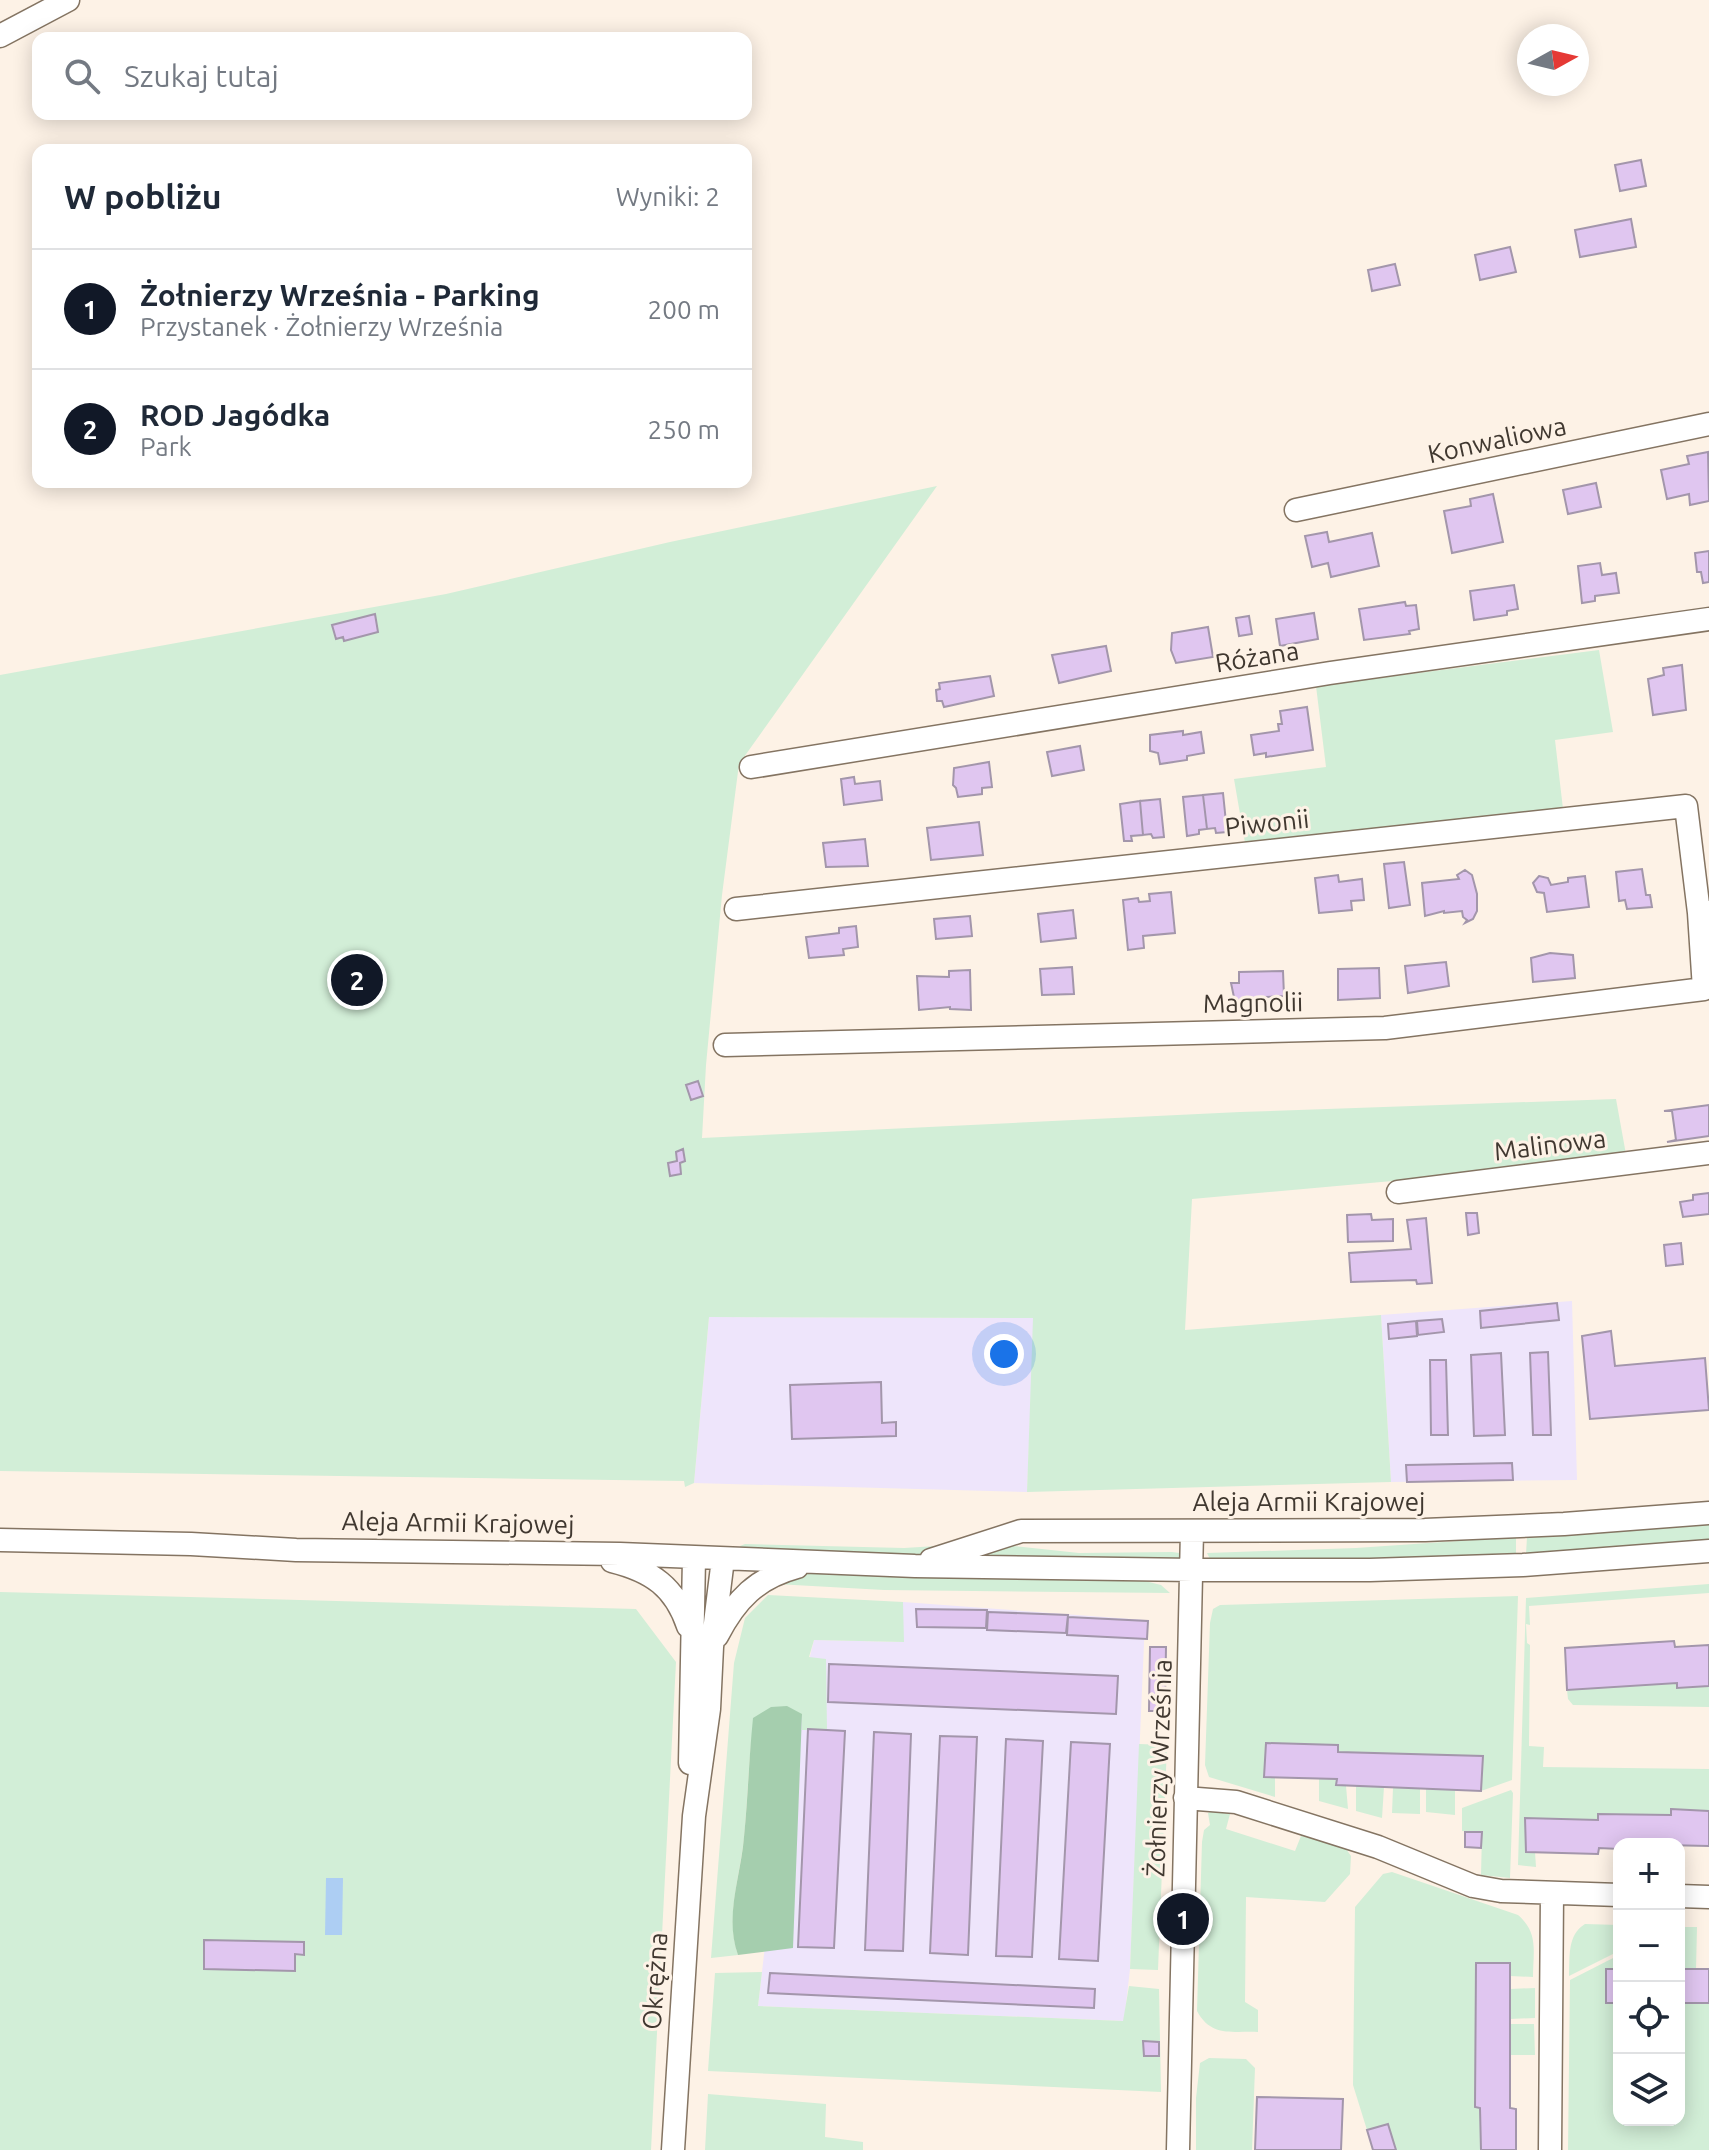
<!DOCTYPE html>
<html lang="pl">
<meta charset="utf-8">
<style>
:root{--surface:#fff;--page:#f2f2f3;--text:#1f2937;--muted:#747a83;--line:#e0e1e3;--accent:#111827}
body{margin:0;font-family:Ubuntu,sans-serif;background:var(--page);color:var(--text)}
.controls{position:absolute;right:24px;bottom:24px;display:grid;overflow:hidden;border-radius:16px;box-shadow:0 4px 20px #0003}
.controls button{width:72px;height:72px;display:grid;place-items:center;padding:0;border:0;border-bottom:2px solid var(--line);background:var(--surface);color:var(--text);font:40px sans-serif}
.compass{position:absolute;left:1517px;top:24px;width:72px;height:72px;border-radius:50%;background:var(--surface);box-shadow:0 4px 20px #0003;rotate:82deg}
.you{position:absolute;left:1004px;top:1354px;width:28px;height:28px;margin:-20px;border:6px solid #fff;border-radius:50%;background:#1a73e8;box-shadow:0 0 0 12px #1a73e833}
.badge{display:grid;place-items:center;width:52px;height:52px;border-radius:50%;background:var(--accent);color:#fff;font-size:26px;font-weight:700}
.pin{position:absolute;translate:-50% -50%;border:4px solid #fff;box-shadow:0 2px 8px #0006}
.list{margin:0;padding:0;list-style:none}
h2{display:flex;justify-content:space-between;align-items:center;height:104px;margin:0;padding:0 32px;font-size:34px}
h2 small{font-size:26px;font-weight:400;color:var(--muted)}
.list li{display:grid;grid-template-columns:52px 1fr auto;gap:24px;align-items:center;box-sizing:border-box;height:120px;padding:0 32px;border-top:2px solid var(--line)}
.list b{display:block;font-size:30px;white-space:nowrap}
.list p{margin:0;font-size:26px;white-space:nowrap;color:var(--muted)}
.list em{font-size:26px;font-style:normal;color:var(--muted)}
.icon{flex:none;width:44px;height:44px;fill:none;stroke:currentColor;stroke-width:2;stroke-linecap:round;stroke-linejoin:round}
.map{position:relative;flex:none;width:1709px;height:2150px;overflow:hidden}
.search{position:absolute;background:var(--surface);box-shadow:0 4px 20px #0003;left:32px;top:32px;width:720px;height:88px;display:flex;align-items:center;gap:20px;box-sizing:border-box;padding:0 28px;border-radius:16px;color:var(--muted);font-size:30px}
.panel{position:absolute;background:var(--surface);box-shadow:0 4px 20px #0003;left:32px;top:144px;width:720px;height:344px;border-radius:16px}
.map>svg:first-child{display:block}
.industrial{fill:#eee5fb}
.green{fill:#d2eed7}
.forest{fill:#a5ceae}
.water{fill:#adcef3}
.building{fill:#e0c6f0;stroke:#a396ab;stroke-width:2}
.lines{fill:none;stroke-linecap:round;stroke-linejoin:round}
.minor-casing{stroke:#847462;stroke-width:25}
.minor{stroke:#fff;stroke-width:22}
.labels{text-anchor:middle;stroke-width:6;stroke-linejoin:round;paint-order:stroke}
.street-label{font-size:26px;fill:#403830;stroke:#fdf2e6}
</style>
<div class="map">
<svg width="1709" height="2150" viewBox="0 0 1709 2150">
<rect width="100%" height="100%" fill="#fdf2e6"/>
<!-- industrial -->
<path class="industrial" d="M1572,1301l5,179 -186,2 -10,-167z
M709,1317l325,1 -7,174 -333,-9z
M903,1602l242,18 -15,349 -6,52 -366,-15 31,-266 25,-100 89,2z"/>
<!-- green -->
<path class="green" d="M937,486l-198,278 -17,131 -16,170 -4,73 538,-26 376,-13 11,61 -435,39 -7,131 196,-15 10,167 -364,10 6,-174 -324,-1 -15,166 -9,4 -1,-6 -684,-10v-796l446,-81 224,-52z
M1599,650l14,82 -58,8 8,69 -318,34 -11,-64 92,-12 -10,-81z
M1709,1524v17l-183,13 1,-17z
M1516,1537v16l-118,7 -188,-1 -3,-6 149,-5z
M986,1543l93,10 93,-1 8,1 1,5 -438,-6 -3,-6 5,-2 159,4z
M812,1573l333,8 16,4 9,8 -286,-3 -108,-6 12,-7z
M1709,1584v9l-180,13 1,19 -4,-1 1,19 3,2 -1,101 15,1 -1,20 166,2v42l-37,-2 -1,6 -72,-1 -1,6 -72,-2v33l9,1 1,15 -18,-2 8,-267z
M0,1592l636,17 40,53 -25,488h-651z
M768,1595l135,7 1,40 -90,-2 -5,17 17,2 1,71h-25v-16l-51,30c-3,32 -4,63 -7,94 -4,39 -19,79 -6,117l-27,3 23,-295 11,-45z
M1518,1596l-6,184 -31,11 1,-35 -144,-4v-7l-72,-2 -1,33 10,1v20l-66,-20 -4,-12 5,-142 3,-14 7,-4z
M1677,1683v5l32,-2v21l-136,-2 -5,-6 -1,-9z
M1139,1744l28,1 -9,225 -28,-1z
M1319,1778l18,1 -1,6 10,1 2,23 -29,-8z
M1356,1786l28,1 -2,31 -26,-7z
M1393,1788h27v26l-28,-1z
M1426,1789l29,1v25l-29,-3z
M1511,1790l2,3 -3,85 -29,-3 1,-42 -20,-2v-23z
M1213,1811l17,3 -4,15 69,22 6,-15 43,10 7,10 -1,18 -25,28 -79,-5 -1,105 13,8v22c-27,-1 -47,5 -61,-21l5,-169 2,-12 6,-5 -2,-12z
M1392,1872l126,43c21,18 15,37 15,62l-23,-1v-13h-34l-1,144 5,1 1,42h-85l-8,-26 -21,6 -14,-45 2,-178 28,-33z
M1585,1924l34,1v26l-50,25c1,-19 -2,-41 16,-52z
M1679,1927h18l-1,42h-17z
M1619,1955v14h-13v34h13v117h60v-117h30v147h-141l2,-170z
M762,1972l-4,34 365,15 6,-35 30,3 2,103 -453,-21 7,-98z
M1535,1988v30l-25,1v-30z
M1510,2024h24l1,31h-25z
M1209,2058l37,1 9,9 -3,82h-56v-52l4,-35z
M708,2094l118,10 -1,33 38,5v8h-158z"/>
<!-- forest -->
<path class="forest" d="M787,1706l15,8 -9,234 -55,7c-14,-39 3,-79 6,-118 4,-40 5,-80 9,-119l18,-11z"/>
<!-- water -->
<path class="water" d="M326,1878h17l-1,57h-17z"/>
<!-- building -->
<path class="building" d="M1641,160l5,26 -26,5 -5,-26z
M1631,219l5,28 -56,10 -5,-27z
M1510,247l6,25 -36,8 -5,-25z
M1395,264l5,21 -28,6 -4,-21z
M1708,452l1,49 -19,4 -1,-11 -22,5 -6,-29 28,-6 -2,-8z
M1596,483l5,24 -33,7 -5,-24z
M1493,494l10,48 -51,11 -8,-42 27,-5 -1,-7z
M1327,532l2,10 43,-9 7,33 -48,11 -3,-14 -16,4 -7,-31z
M1709,551v31l-6,1 -2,-11h-4l-2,-19z
M1600,563l2,12 14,-2 3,20 -24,3v5l-13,2 -4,-37z
M1514,585l4,24 -11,2v4l-33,5 -4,-29z
M1405,602l1,4 10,-1 3,24 -10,2 1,3 -46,6 -5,-31z
M1314,613l4,26 -38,7 -4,-27z
M375,614l3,18 -34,9 -1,-4 -7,2 -4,-14z
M1249,616l3,18 -13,2 -3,-18z
M1208,627l5,30 -37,6 -5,-13 1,-17z
M1106,646l5,25 -52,12 -7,-28z
M1682,665l4,45 -33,5 -5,-36 16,-4 -1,-7z
M990,676l4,20 -50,11 -2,-6h-5l-1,-11 4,-1 -1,-6z
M1307,707l6,43 -47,7v-4l-12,2 -3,-20 28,-4 -1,-7h4l-2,-13z
M1183,731v4l18,-3 3,21 -17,3v4l-27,4 -2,-11 -8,-2v-16z
M1080,746l4,24 -32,6 -5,-24z
M989,762l3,25 -10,1v6l-24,3 -2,-9 -3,-3 1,-17z
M854,777l1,7 25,-3 2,19 -38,5 -3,-26z
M1223,793l4,39 -11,1 -1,-5 -8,1 -4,-34z
M1203,795l4,34 -8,1v4l-12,2 -4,-39z
M1160,799l4,38 -11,1 -2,-4 -8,1 -3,-34z
M1140,801l3,34 -12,1 1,5h-8l-4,-37z
M979,822l4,33 -52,5 -4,-32z
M865,839l3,27 -42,1 -3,-24z
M1404,862l6,43 -21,3 -5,-44z
M1642,869l4,26h4l2,12 -25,2 -2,-9 -6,1 -3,-29z
M1465,870l7,5 5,19v17l-4,8 -8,4 2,-3 -4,-3 -1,-6 -18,2v-2l-19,5 -3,-33 37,-4 -2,-4z
M1338,875l1,7 23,-3 2,21 -13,1 1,9 -33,3 -4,-35z
M1539,876l9,2 3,7 17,-3v-4l17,-2 4,31 -42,5 -3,-19 -7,-1 -4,-9z
M1171,892l4,41 -32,3 1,12 -16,2 -5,-50 15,-2 1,4 11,-1 -1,-7z
M1073,910l3,28 -35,4 -3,-28z
M970,916l2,20 -36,3 -2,-20z
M856,926l2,21 -15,2 1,6 -35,3 -3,-21 33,-4v-5z
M1550,953l23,2 2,23 -42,4 -2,-24z
M1446,962l3,24 -41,7 -3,-27z
M1072,967l2,27 -32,1 -2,-26z
M1379,968l1,30 -42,2v-31z
M970,970l1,40 -21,-1v-2l-31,3 -2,-34 32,1v-6z
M1283,971l1,25 -18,1v4l-31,1 -4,-19h8v-11z
M698,1081l5,15 -12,4 -5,-15z
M1709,1105v31l-42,6 9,-2 -4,-29h-8z
M683,1149l2,12 -5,2 1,11 -11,2 -2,-13 9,-2 -1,-9z
M1709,1193v21l-26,3 -3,-15 13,-2v-5z
M1466,1213h11l2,20 -11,2z
M1371,1214l1,6 21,-1v22l-45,1 -1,-27z
M1426,1218l6,65 -15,1 -1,-4 -65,2 -2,-29 62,-4 -4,-29z
M1681,1243l2,21 -17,2 -2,-21z
M1557,1303l2,17 -78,8 -1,-17z
M1442,1319l2,13 -26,3 -1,-14z
M1416,1321l1,15 -28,3 -1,-15z
M1611,1331l4,35 90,-8 4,52 -119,9 -8,-83z
M1548,1352l3,83h-18l-3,-82z
M1501,1353l4,82 -31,1 -3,-81z
M1430,1360h16l2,75h-17z
M881,1382l1,41 14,-1v14l-104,3 -2,-54z
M1512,1463l1,17 -106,2 -1,-17z
M916,1609l71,1 -1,18 -69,-1z
M988,1612l80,3 -2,18 -79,-3z
M1068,1617l80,4 -1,18 -80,-4z
M1674,1641l1,6 34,-2v41l-32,2v-5l-110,7 -2,-42z
M1150,1647h16l-1,64h-16z
M829,1664l289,12 -2,38 -288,-12z
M808,1729l37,2 -11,217 -36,-1z
M874,1732l37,2 -8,217 -38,-1z
M940,1736l37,1 -9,218 -38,-2z
M1006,1739l37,2 -11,216 -36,-1z
M1071,1742l39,2 -12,217 -39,-2z
M1266,1743l72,2v7l145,4 -2,35 -145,-6 1,-6 -73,-2z
M1671,1809l38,2v35l-90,-2v5l-20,-1 -1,6 -72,-2 -1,-34 73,2v-6l73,1z
M1465,1832h17l-1,16 -16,-1z
M204,1940l100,2v13l-9,-1v17l-91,-2z
M1476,1963h34v145l6,1v41h-35l-1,-42 -5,-1z
M1606,1969h13v34h-13z
M1679,1969h30v34h-30z
M770,1973l325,16 -1,19 -326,-15z
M1143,2041l16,1v14h-15z
M1257,2097l86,2 -2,51h-86z
M1388,2124l8,26h-23l-6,-20z"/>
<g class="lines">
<defs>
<path id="minor" d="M0,36l68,-36
M1296,510l413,-86
M751,767l579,-94 379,-54
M736,909l950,-103 13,107 10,-1
M725,1045l660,-17 319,-39 -5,-76
M1398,1192l311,-39
M0,1540l191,4 105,6 324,4 295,12 278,4h177l153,-5 186,-14
M931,1560l90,-29 404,-1 139,-6 145,-11
M612,1561c40,10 63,26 76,65
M717,1636c19,-37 40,-58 80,-69
M690,1763l4,-205
M1185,1798l51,4 142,45 95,39 28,5 118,4
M1679,1896l30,1
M673,2150l21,-334 15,-107 3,-62 11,-88
M1178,2150l14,-619
M1550,2150l2,-257"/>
</defs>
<!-- minor casing -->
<use href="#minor" class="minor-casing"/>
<!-- minor -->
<use href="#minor" class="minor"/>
</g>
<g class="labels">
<!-- street labels -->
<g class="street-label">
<text transform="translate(1497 440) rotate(-12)" y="9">Konwaliowa</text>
<text transform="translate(1257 657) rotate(-9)" y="9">Różana</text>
<text transform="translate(1267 823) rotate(-6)" y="9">Piwonii</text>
<text transform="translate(1253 1003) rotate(-1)" y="9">Magnolii</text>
<text transform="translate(1550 1145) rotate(-7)" y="9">Malinowa</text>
<text x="1309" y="1511">Aleja Armii Krajowej</text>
<text transform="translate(458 1523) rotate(1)" y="9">Aleja Armii Krajowej</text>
<text transform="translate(1159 1768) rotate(-88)" y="9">Żołnierzy Września</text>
<text transform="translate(655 1981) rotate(-86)" y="9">Okrężna</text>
</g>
</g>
</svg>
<div class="controls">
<button>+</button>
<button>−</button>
<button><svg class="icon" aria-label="locate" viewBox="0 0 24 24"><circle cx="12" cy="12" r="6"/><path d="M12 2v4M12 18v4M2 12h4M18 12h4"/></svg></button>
<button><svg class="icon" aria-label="layers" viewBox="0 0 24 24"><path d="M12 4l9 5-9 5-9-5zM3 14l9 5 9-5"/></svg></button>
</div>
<svg class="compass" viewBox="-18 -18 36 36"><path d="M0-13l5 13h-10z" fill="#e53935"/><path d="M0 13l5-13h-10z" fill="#747a83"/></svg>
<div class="you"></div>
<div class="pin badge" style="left:1183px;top:1919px">1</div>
<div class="pin badge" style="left:357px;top:980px">2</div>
<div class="search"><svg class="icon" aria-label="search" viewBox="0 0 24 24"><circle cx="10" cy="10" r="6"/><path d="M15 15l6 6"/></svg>Szukaj tutaj</div>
<section class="panel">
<h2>W pobliżu<small>Wyniki: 2</small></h2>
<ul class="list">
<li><span class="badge">1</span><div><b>Żołnierzy Września - Parking</b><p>Przystanek · Żołnierzy Września</p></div><em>200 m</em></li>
<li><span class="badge">2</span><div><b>ROD Jagódka</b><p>Park</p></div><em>250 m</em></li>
</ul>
</section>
</div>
